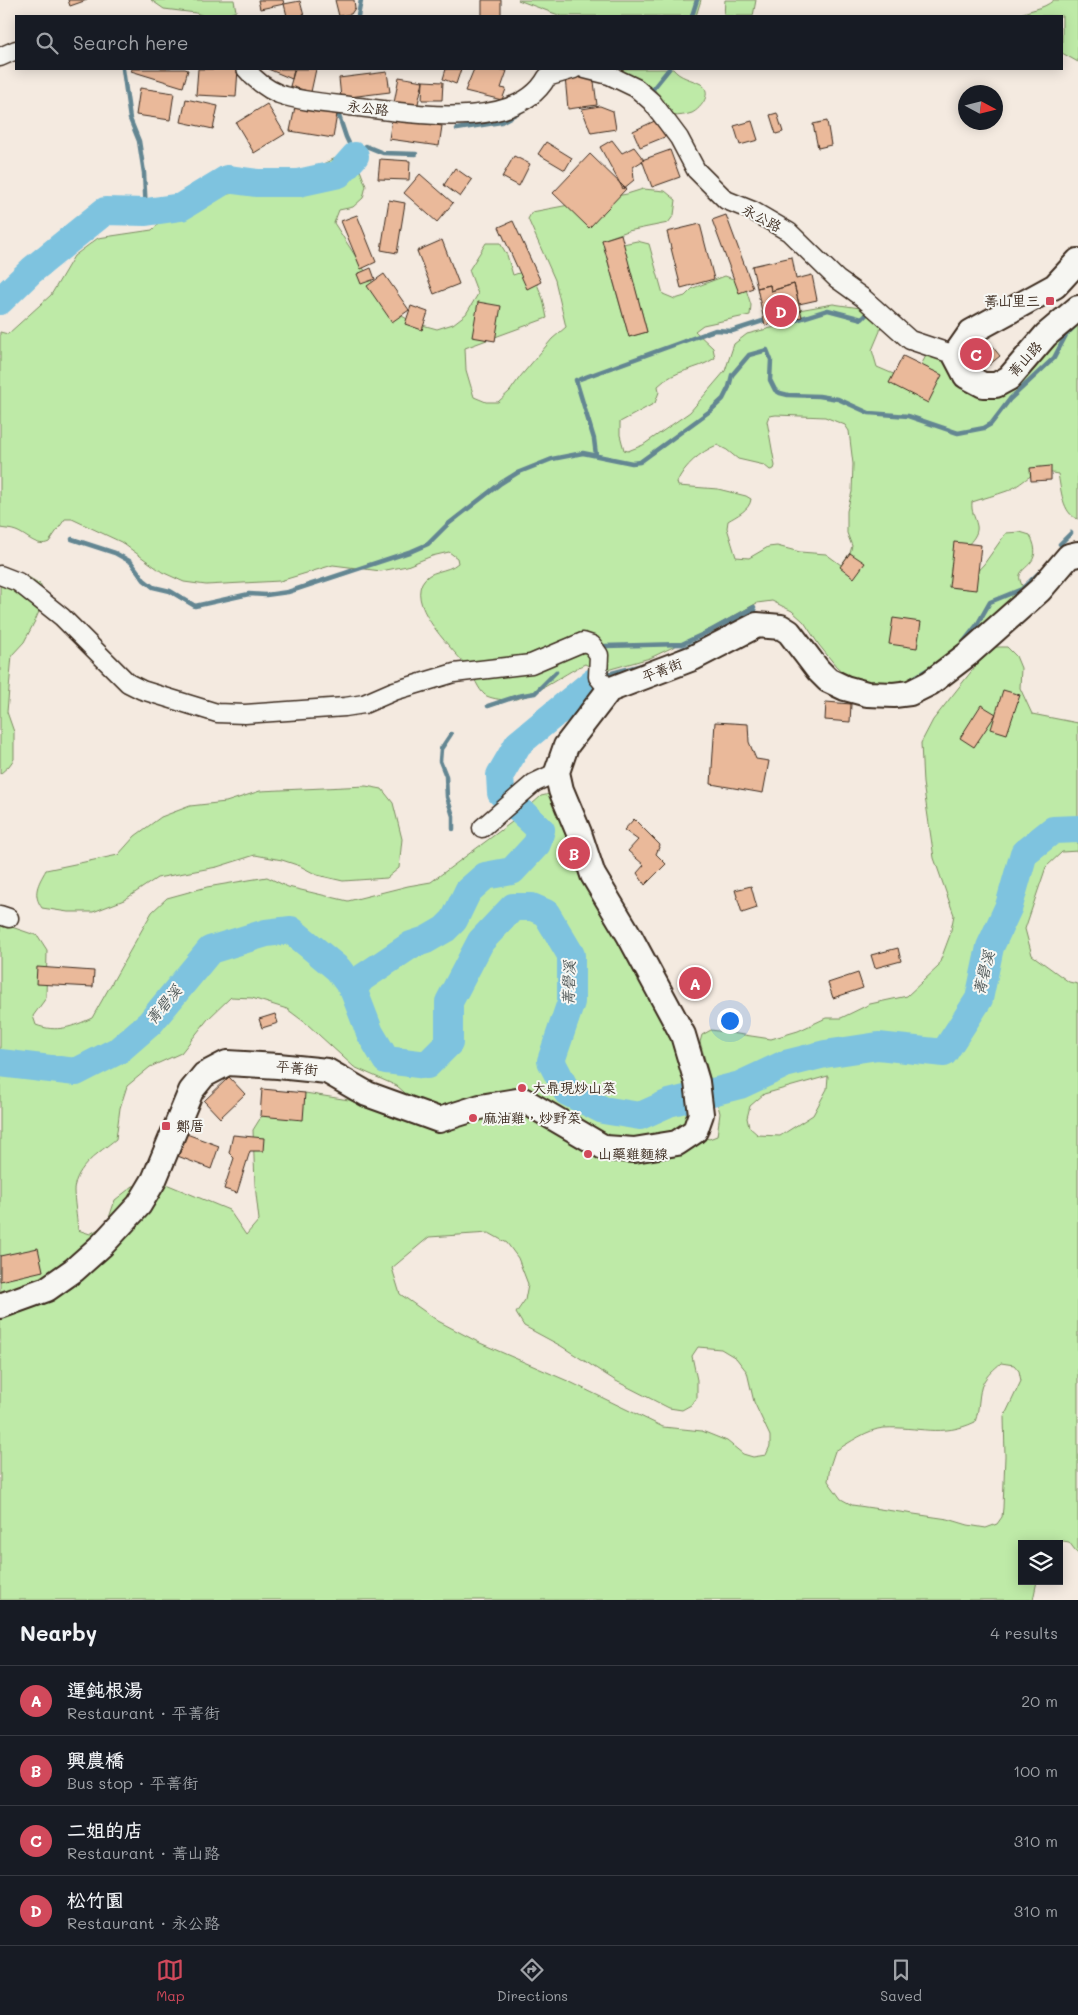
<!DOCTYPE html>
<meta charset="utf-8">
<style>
:root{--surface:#171b24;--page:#20242c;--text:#f1f3f6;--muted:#9ea1a6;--line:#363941;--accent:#d1495b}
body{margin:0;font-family:Mali,"LXGW WenKai TC",sans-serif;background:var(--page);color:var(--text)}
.controls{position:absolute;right:15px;bottom:15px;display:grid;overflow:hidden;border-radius:0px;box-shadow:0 2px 12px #0003}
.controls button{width:45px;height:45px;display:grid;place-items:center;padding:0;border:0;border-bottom:1px solid var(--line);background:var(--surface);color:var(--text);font:25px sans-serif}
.compass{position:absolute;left:958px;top:85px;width:45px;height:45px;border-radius:50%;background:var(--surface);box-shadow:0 2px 12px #0003;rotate:97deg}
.you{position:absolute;left:729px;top:1020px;width:18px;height:18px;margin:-12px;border:4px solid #fff;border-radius:50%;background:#1a73e8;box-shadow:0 0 0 8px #1a73e833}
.badge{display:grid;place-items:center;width:32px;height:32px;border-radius:50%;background:var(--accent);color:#fff;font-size:16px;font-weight:700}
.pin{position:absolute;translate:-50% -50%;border:2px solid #fff;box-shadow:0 1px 5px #0006}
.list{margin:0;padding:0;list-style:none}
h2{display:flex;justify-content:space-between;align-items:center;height:65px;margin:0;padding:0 20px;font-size:21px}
h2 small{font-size:16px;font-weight:400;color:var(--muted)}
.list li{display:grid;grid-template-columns:32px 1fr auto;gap:15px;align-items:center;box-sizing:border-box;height:70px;padding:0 20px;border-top:1px solid var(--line)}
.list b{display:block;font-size:19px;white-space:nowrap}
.list p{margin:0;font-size:16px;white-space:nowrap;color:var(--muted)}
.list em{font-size:16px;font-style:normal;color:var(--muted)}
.icon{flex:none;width:28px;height:28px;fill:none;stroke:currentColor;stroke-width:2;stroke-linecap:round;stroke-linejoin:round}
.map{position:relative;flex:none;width:1078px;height:1600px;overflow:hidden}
.search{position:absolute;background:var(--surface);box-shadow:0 2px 12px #0003;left:15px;right:15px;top:15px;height:55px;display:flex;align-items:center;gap:12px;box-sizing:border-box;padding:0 18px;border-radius:0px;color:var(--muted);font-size:19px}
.sheet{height:345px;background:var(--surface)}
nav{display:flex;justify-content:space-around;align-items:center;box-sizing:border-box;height:70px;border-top:1px solid var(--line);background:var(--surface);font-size:14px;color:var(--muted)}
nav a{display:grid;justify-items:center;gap:2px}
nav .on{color:var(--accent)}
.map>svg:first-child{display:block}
.green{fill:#beeaa7;stroke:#7c8a62;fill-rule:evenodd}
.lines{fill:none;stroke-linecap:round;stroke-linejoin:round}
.stream{stroke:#638692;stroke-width:4.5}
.river{stroke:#7ec3df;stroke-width:28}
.building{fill:#eab99a;stroke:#3b2a1e}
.street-casing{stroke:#3b2a1e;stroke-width:21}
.secondary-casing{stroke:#3b2a1e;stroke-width:28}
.street{stroke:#f6f6f2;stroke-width:18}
.secondary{stroke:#f6f6f2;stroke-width:24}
.poi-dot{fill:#d1495b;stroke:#f6f6f2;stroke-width:2}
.labels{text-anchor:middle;stroke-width:4;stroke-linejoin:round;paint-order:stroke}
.street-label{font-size:14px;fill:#3b2a1e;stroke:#f6f6f2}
.poi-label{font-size:14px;fill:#3b2a1e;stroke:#f6f6f2;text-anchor:start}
.water-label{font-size:15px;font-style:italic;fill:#4f5858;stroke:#f6f6f2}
</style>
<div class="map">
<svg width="1078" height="1600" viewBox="0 0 1078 1600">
<rect width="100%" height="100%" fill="#f4eae0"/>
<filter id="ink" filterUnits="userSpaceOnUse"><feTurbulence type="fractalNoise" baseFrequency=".02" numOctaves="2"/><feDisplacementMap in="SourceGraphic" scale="10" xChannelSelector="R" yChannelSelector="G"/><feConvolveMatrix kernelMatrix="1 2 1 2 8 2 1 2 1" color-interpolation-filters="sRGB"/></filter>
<g filter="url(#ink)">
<!-- green -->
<path class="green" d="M151,0h83l2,11 -11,5h-21l-8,-3 -32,-4z
M518,0h183l-5,16h-135z
M725,0h31l-3,16h-29z
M1054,0h24v62l-16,-9v-37h-46c14,-7 26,-6 38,-16z
M609,69h64c7,9 18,10 28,15 12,8 1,24 -9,29 -6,2 -13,3 -20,3l-17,-26 -24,-13z
M340,156l20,14 6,16 -3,12 -10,9 -14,3 -5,13 46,71 16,19 19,10 22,6 16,-5 13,-10 12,-20 -9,-24 17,-27h14l7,12 6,20 18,-6 12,30 4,19 -82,30 1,22 8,27 12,5h12l12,-11 10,-14 32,-38 14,-12 -11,-47 -27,-61 4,-7 95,-18 16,-5 22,2 11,9 -2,15 -6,8 -40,8 -26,9 27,97 18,-5 -24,-88 14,-3 12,3 14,50 12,5 10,-3 8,-8 32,-12 19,7 7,22 -1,10 -47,10 -8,6 18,17 2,10c-19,13 -40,11 -57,28l1,6 -4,11 -35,19v13l4,15 4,1 15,-6 47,-33 35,-41 9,-27 13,-10 28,-7 18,-16 40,-7 34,5 14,15 -1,7 -8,19 5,17 35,15 16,-30 23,7 35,32 92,-74v202c-16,-5 -17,-31 -20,-45 -30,-6 -28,7 -51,17 -11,4 -23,7 -35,11 -1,11 3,14 5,24 2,11 -12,21 -18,28l11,25 14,-15 22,-31 14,-1 10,3c16,32 -14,30 -10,45 1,5 5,10 8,14l-121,95 -54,-7 -17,-16 -17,-21 -15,-23 -12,-11 -20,-10 -15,2 -46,26 -61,29 -50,14 -15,-8c-23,10 -53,36 -78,36 -6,0 -18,-2 -22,-5 -8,-7 -10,-17 -16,-26 -15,-19 -60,-60 -47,-86 7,-14 25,-10 36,-20l-1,-5 -8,-6 -17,4 -25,10 -26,5 -48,-6 -53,16 -74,4 -22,-3 -22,-10 -41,-30 -49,-23h-7l-16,23c-12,6 -22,-7 -33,-11 -5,-2 -11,-2 -16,-3v-196l8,2 43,-39 23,-39 24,-18 54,-8 17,-16 22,-12 28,-7 49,-6 25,-15 17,-4zM776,415l49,2 20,8 4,6 4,33 -1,28 -5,19v22l5,13 -2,7 -9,12 -15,-11 -26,-2 -23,-6 -9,1 -19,11 -13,-1 -9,-29 1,-7c8,-5 22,-11 23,-22l-5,-3 -28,-7 -40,-3 -1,-4c7,-16 23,-30 40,-37l10,5 11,9 26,6 6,5 4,-1 1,-3 -8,-45 2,-5z
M0,565l25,10 15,9 3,7v11l-8,19 -11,21 -12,13 -5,57 7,20v27l-5,7 -9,8z
M996,647h11l9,9 5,12 -1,20 12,26 46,9v128l-16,1 -16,15 -21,62 7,26 37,27 9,2v570l-9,-12 -6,-1 -7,3h-34v37h15l-4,19h-1033v-677l38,13 9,14 -1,48 -13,18 3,9c21,8 36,2 56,-7l60,-106 15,-14 40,-11 60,-10 21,10 60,14 60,-15 23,-4 81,-60 29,-26 9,-2 80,164 47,88 24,90 8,3 8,-3 3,-23 -20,-71 2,-7 9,-5 60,9 27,-8 28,-13h15l29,-14 37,-8 31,-29 12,-32 4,-20 -20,-57 -11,-75 -2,-40 12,-23 49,-62zM231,997l21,1 35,11 20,15 47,43 43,19 22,19 -5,17 -16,-2 -49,-20 -44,-7 -39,16 -13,21 2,55 4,35 -13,15 -17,-25 -63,-26 -33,2 -18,14 -8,24 -17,10 -12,-4c-1,-12 -4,-30 -4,-40 2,-24 25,-37 42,-51l4,-31 7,-22 23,-19 31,-14 27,-34zM828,1076l-1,13 -14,26 -33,21 -22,-1 -9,-8 -2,-9 3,-12 14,-12zM489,1233l18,10 11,15 10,26 -3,16 -9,13 8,13 37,20 55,35 53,27 13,2 9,-5 6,-7v-18l-5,-24 6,-9 23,2 15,9 11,14 7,30 16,34v10l-4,9 -13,2 -10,-3 -16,-13 -25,-10 -39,-4 -93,-45 -90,-39 -42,-22 -38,-27 -8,-26 37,-31zM1001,1363l13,2 5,6 2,10 -17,36 1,39 -2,52 -1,9 -5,7 -11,4 -18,-3 -20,-6 -96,-14 -11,-6 -13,-18 2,-15 5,-15c14,-8 33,-22 49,-23 34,-2 58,10 91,-6 5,-14 3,-29 8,-39 4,-8 11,-14 18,-20z
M366,786l16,3 11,14 9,36 -3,29 -12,10 -44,3 -26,-6 -17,-9 -18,-6 -27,-5 -38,12 -60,11 -33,22 -31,12h-25l-26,-4c-10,-14 -4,-24 4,-38l72,-15 17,-19 26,-19 29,-11 36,-4 34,-11z"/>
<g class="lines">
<!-- stream -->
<path class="stream" d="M358,16l3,-16
M692,16l5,-16
M123,69l7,50 9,22 5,32 2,39
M652,90l17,-21
M338,113l8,24 9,19 11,-10 17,7 33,1
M457,129l44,-7 20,-11
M784,319l12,1 32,-10 34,9 6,-6
M580,379l135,-49 17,1 37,-12
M576,380l18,59 2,16
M72,539l43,14 16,9 13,18 9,7 17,4 25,15 54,-12 17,1 22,-3 124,-41 16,-7 19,-19 54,-42 16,-10 35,-14 31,-6 49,10 8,-1 70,-51 13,-12 6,-12 3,-12 17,-20 18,-5 4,10 -1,20 5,10 5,3 8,2 31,1 19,3 31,14 39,3 50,17 26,-5 7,-4 19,-25 44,-41 12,-23 9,-9
M1060,544l11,-11
M722,630l33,-19
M962,644l15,-19 13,-23 32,-13 20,-19
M674,653l32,-15
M605,655v-9l77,-2 30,-14 42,-23
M605,667l3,7 38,-10
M912,679l20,-12
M488,706l30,-10 17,-3 21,-21
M451,734l-10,15 -1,12 6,15 1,21 6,19v13"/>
<!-- river -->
<path class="river" d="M0,301l32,-31 73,-59 41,1 35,-5 46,-28 30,4h41l41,-9 16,-18
M353,989l9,-11 49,-33 15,-5 19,-11 9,-9 14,-29 17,-15 27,-5 25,-27 4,-14 -40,-37 -1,-18 18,-31 75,-62
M0,1063l76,9 43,-22 31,-27 60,-73 56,-17 25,-3 47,39 15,20 17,44 16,27 41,5 22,-22v-41l32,-61 32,-34h19l14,6 25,42v47l-20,59 16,31 36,18 37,6 29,-13 71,-18 45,-21 40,-10 53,-8 66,7 35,-54 11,-52 19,-41 15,-53 29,-23 25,-1"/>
</g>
<!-- building -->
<path class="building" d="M68,0h19l-17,6z
M258,0h25l1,4 -24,5z
M335,0h19l1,8 -4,6 -12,2z
M482,0h19v16h-19z
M300,1l4,15h-17l-3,-12z
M132,69h53l3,1 -5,17 -52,-16z
M198,69h40l-2,28 -40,-2z
M268,69h26l-2,10z
M295,69h21l-5,23 -21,-6z
M446,69h15l-5,15 -13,-5z
M474,69h24l9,2 -6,17 5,1 -4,11 -37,-9z
M387,72l3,20 -49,6 -2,-20z
M593,74l4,31 -29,4 -3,-32z
M399,77l24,4 -6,27 -23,-5z
M423,81l20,1 -1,18h-20z
M140,88l34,5 -4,27 -34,-5z
M186,99l32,7 -5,23 -32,-7z
M267,104l18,30 -31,19 -18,-30z
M600,106l13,5 3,18 -25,4 -9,-24z
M295,107l42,7 -4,24 -43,-7z
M777,113l6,19 -7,2 -6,-19z
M392,119l50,7 -3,20 -50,-7z
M659,119l8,17 -27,11 -7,-16z
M752,121l6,19 -18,5 -6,-19z
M827,121l4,24 -13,3 -5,-24z
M612,140l10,13 12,-6 10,13 -11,7 1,13 -11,9 -23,-42z
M546,142l26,16 -7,12 -27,-16z
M670,150l10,27 -28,10 -10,-27z
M590,154l36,35 -37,39 -36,-35z
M514,156l16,8 -11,22 -17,-9z
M380,159l30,2 -1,19 -31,-1z
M455,168l17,12 -12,17 -16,-12z
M420,174l33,29 -16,19 -33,-29z
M389,200l16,3 -8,50 -16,-3z
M357,215l19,47 -15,7 -20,-48z
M726,215l27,73 -14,5 -27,-73z
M513,221l28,61 -14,7 -28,-62z
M700,224l14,55 -33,9 -14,-56z
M621,234l26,98 -18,5 -27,-97z
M442,240l17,44 -25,10 -17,-43z
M792,257l4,22 16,-4 5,25 -18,4 -5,-20 -23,7 -1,-6 -13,3 -5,-22z
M371,268l4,11 -14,5 -4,-10z
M384,274l25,36 -17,12 -25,-36z
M794,284l8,33 -37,8 -8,-37 13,-3 1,6z
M478,302l23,4 -6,35 -23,-4z
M411,306l17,6 -6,18 -17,-6z
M988,341l12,15 -11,9 -11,-15z
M903,356l39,19 -14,28 -39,-20z
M1051,466v14l-20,1 -1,-13z
M954,542l27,3 -5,45 -27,-3z
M850,553l15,10 -11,15 -14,-11z
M893,618l28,4 -4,26 -28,-4z
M1003,690l17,5 -13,39 -16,-5z
M826,702l25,2 -1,18 -25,-2z
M981,705l15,9 -22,33 -14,-9z
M715,722l33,2 1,18 7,17 13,2 -6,32 -52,-9z
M634,819l26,26 -4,9 10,10 -21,21 -8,-12 7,-8 -16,-14 10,-11 -14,-10z
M751,886l6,22 -15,5 -7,-23z
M898,948l3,13 -26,7 -4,-13z
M37,967l57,4 -1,16 -57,-3z
M858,973l5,15 -30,10 -5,-15z
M275,1014l3,9 -16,5 -3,-9z
M229,1077l16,17 -25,24 -16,-17z
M262,1089l43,4 -2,27 -43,-4z
M184,1133l35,13 -8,23 -36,-14z
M233,1135l31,3 -1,13h-13l-13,42 -13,-4 10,-31 -5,-5z
M38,1248l5,23 -43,10v-25z"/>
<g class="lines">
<defs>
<path id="street" d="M0,57l16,-7
M246,69c8,10 21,20 33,25 22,8 56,10 79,13 52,6 159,26 189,-30l27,-8
M585,69l24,6 27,13 16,14 27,36 17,32 30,30 27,11 36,21 48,47 25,18 48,43 45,15
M0,575l18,7 44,35 66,66 14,7 75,23 28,1 100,-7 19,-3 30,-13 60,-18 77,-9 52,-22 9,3 7,10 -1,22 11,13
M482,828l52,-45 23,-11
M0,915l9,3"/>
<path id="secondary" d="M1078,261l-23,25 -84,46 -16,23 11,21 17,9h13l13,-7 37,-43 32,-27
M0,1306l47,-17 27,-19 28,-25 37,-40 15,-25 37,-89 13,-16 23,-12 51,3 49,5 40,23 72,26 41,-13 43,-7 82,48 29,2 43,-7 18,-12 6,-17 -4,-32 -14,-47 -54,-100 -36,-60 -14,-42 -18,-43 -4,-18 9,-26 43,-56 84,-32 64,-33 24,2 8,5 29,38 10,10 17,8 22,6 27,1 16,-2 20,-10 38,-29 72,-64 29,-34 9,-2"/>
</defs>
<!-- street casing -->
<use href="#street" class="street-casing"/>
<!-- secondary casing -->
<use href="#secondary" class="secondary-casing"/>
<!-- street -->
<use href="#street" class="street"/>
<!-- secondary -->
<use href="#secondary" class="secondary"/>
</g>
</g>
<!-- markers -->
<g class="poi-dot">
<rect x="1045" y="296" width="10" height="10" rx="2.5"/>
<circle cx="522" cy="1088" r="5"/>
<circle cx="473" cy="1118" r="5"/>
<rect x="161" y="1121" width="10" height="10" rx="2.5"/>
<circle cx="588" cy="1154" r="5"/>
</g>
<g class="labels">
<!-- street labels -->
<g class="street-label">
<text transform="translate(368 108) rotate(7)" y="5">永公路</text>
<text transform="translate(762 218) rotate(28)" y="5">永公路</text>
<text transform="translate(1025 359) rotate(-48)" y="5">菁山路</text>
<text transform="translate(662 670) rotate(-21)" y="5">平菁街</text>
<text transform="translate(297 1068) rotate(6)" y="5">平菁街</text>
</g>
<!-- poi labels -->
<g class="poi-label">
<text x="1040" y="306" text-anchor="end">菁山里三</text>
<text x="532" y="1093">大鼎現炒山菜</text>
<text x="483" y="1123">麻油雞，炒野菜</text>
<text x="176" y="1131">鄭厝</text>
<text x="598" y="1159">山藥雞麵線</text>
</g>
<!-- water labels -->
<g class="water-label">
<text transform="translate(984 973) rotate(-76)" y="5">菁礐溪</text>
<text transform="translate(569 983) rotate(-88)" y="5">菁礐溪</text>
<text transform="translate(164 1005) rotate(-50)" y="5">菁礐溪</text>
</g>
</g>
</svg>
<div class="controls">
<button><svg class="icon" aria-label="layers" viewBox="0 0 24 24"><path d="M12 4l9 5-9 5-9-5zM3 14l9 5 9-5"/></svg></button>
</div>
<svg class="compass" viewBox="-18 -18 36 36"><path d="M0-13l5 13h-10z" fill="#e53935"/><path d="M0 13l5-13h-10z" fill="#9ea1a6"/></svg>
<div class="you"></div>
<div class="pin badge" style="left:695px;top:983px">A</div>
<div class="pin badge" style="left:574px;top:853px">B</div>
<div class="pin badge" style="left:976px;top:354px">C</div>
<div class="pin badge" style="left:781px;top:311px">D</div>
<div class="search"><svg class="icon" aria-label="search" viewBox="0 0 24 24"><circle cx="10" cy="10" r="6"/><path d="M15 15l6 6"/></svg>Search here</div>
</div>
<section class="sheet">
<h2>Nearby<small>4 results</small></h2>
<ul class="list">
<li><span class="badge">A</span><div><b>運鈍根湯</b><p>Restaurant · 平菁街</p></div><em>20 m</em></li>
<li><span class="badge">B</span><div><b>興農橋</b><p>Bus stop · 平菁街</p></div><em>100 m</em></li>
<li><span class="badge">C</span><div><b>二姐的店</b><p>Restaurant · 菁山路</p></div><em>310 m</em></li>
<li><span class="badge">D</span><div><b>松竹園</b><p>Restaurant · 永公路</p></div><em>310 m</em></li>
</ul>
</section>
<nav>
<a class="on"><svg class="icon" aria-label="map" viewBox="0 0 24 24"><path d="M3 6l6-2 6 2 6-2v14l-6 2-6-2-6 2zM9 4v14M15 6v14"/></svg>Map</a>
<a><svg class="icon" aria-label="directions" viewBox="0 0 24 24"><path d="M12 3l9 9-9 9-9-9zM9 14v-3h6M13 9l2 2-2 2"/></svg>Directions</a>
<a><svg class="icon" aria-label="saved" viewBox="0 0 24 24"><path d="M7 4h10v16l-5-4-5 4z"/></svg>Saved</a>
</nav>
